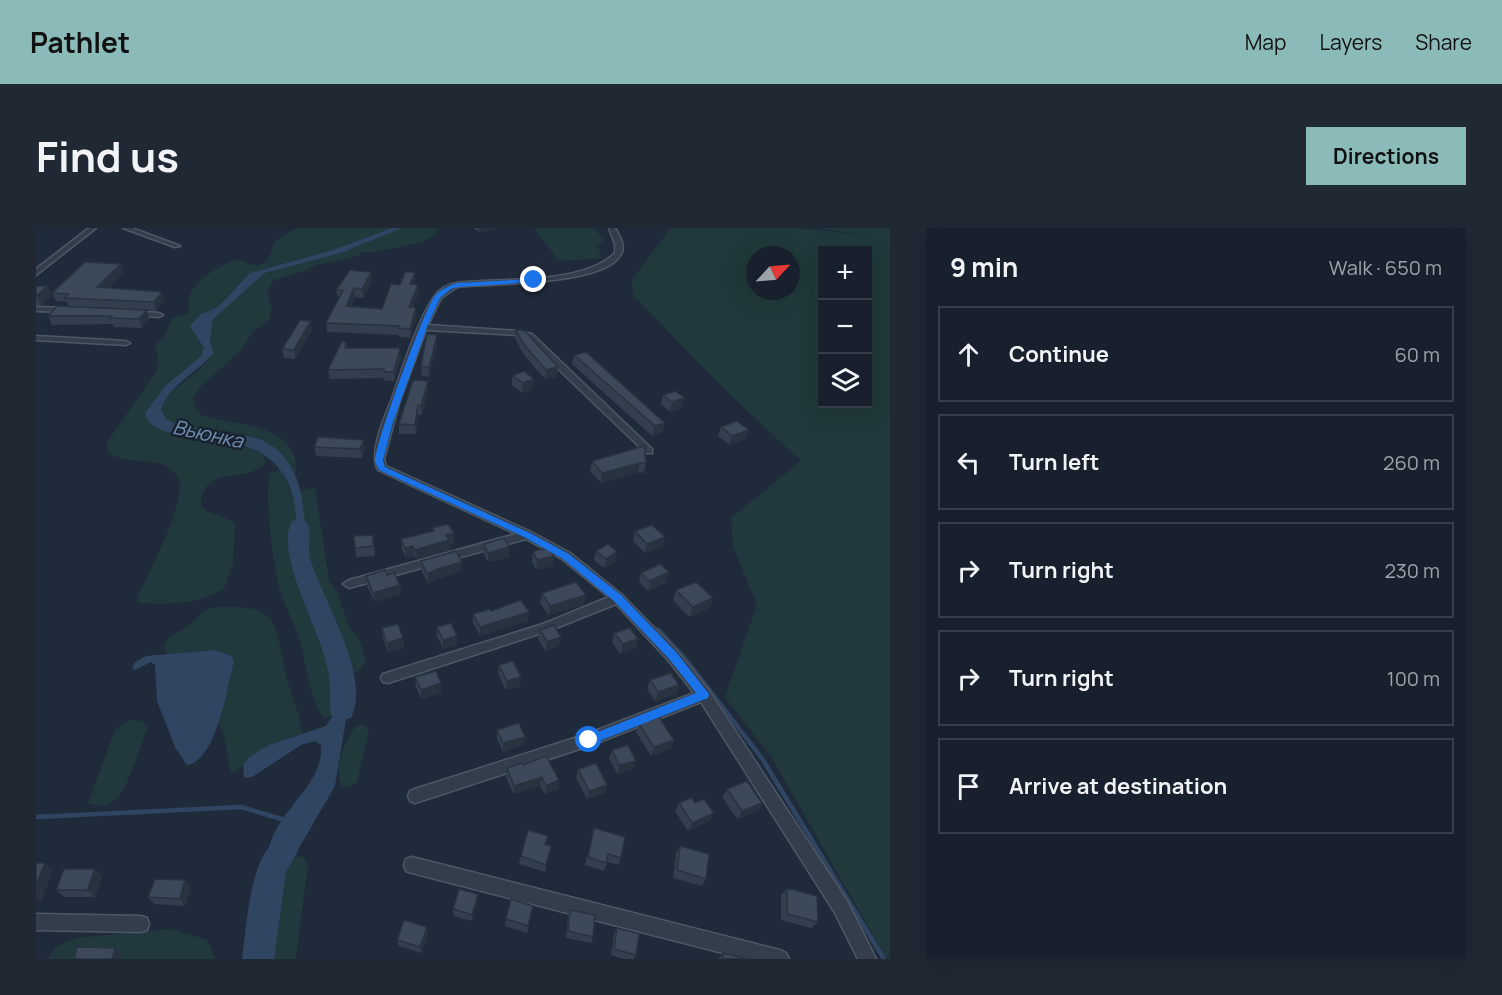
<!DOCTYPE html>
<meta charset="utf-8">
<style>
:root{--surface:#17202c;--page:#202834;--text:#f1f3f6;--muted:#9ea3a9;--line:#363e48;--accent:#8bbbb9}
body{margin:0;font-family:Manrope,sans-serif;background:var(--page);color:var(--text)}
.controls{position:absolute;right:18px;top:18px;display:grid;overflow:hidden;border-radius:0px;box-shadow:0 6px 24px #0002}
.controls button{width:54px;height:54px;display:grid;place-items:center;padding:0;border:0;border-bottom:2px solid var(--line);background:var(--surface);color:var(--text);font:30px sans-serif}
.compass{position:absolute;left:710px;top:18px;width:54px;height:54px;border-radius:50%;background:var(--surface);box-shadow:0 6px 24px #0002;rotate:64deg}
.stop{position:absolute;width:18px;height:18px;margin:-14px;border:4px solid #1a73e8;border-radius:50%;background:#fff}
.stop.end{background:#1a73e8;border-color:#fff;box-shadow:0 2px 6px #0008}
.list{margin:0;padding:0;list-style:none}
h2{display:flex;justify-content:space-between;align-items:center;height:78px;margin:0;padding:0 24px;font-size:26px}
h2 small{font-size:20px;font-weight:400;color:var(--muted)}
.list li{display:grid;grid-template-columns:39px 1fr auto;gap:18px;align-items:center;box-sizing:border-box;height:96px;margin:0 12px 12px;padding:0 12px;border:2px solid var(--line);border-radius:0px}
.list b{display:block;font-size:22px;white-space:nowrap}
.list em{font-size:20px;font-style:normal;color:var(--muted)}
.icon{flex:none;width:33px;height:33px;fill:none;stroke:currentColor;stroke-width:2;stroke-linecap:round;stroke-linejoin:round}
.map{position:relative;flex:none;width:854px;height:731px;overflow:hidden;border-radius:0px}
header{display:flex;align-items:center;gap:36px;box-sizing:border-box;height:84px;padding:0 30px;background:var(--accent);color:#111}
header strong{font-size:28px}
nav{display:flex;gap:33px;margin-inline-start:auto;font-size:21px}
.intro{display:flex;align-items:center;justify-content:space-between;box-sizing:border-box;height:144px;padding:0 36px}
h1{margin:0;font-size:42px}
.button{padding:15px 27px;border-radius:0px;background:var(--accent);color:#111;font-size:21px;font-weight:700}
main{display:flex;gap:36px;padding:0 36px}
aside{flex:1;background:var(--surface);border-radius:0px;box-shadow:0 6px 24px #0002}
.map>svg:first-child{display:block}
.green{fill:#21393c;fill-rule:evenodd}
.water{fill:#2f4562}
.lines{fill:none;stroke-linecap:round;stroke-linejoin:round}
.stream-far1{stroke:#2f4562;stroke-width:4}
.stream{stroke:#2f4562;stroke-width:4.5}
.river{fill:#2f4562;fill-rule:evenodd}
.street-casing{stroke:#4e5865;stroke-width:3}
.street{fill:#333d4b;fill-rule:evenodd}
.wall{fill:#333f4e}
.shaded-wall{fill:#293340}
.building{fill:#3b495b;stroke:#293340;stroke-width:1.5}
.route{fill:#1a73e8}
.labels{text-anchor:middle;stroke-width:5;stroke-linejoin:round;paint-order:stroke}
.water-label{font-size:20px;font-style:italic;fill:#738eb2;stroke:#19222f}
</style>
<header>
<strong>Pathlet</strong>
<nav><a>Map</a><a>Layers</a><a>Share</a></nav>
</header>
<div class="intro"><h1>Find us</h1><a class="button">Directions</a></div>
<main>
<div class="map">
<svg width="854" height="731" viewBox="0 0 854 731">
<rect width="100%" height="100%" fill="#1f2b3b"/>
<!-- green -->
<path class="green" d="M263,0h93l-59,22 -83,23 -32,34 -17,7 -1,28 4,6 -3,8 -36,30 -20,27 22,19 75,11 22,12 1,8c-20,22 -64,0 -64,44 11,8 24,9 34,17l-2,39 -9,26c-26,15 -54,16 -84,14l-3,-5c12,-26 48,-92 42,-118 -2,-6 -11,-14 -17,-16 -19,-5 -36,-1 -54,-11l-2,-9 49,-71 4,-11 -4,-18 10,-8 7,-18 17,-5c-1,-7 -2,-15 3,-22 9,-14 31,-29 47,-31 11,5 24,11 32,-7 2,-5 1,-9 6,-13 5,-5 15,-9 22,-12z
M366,0h36l-3,7 -12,7 -47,10h-12l-14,7 -35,6 -10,6 -31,9 -7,12 5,16 -3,12 -15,11 -14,20 -39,35 -9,13 4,11 7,6c35,10 98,8 93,58 -7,-10 -15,-21 -25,-28 -30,-21 -72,-11 -105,-26l-5,-10c7,-24 33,-31 46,-49 3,-4 4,-9 6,-13l-3,-7 2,-22 53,-46 76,-20z
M498,0h60l11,14 -9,2 7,14 -44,3z
M642,0h116l65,6 -42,-6h73v731l-5,-3 -113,-198 -47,-61 32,-92 -24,-59 -2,-28 70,-57 -81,-76 -86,-89 -3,-15 38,-51zM786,22h46v154h-46zM719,27h36v36h-36z
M245,242c7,15 14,30 15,48 1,17 -1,33 3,50 12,51 47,93 34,147l-8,3c-13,-9 -20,-56 -24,-73 -5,-18 -14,-35 -20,-52 -7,-21 -18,-101 -10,-120z
M279,259l14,94 8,11 12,35 10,11 7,22c-5,9 -8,14 -19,14l-5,-10 -22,-73 -18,-34 2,-47 -3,-19z
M183,379c65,-3 55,20 68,72 5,18 13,35 15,54 -32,13 -42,13 -67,40l-4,-1c-6,-19 -2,-30 -13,-50l16,-61 -19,-11 -47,5 -4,-8 4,-9 19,-11 18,-17z
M93,492l13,1 5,7c-7,17 -20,68 -36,75 -8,4 -15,3 -23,0l27,-73z
M328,497l5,5 -12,52 -9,6 -7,-2c-7,-20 3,-42 14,-59z
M267,628l5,9 -12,94h-29c3,-36 4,-71 26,-101z
M134,701l38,11 7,19h-168l10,-13 20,-8z"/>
<!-- water -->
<path class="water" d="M356,0h10l-61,25 -76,20 -52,46 -3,22 4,11c-15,20 -46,33 -53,58l6,10c26,12 57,10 85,17 52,13 57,77 50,120l-6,-2c-1,-13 1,-25 0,-38 -6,-78 -68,-76 -129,-85 -11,-4 -19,-7 -22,-19l20,-27 36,-30 3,-8 -14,-22 11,-12 17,-7 32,-34 83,-23z
M179,422l15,5 4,6c-7,26 -17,100 -47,104l-12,-18 -18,-46 -2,-36 -4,-3 -16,8 -3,-2 2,-5 12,-7z
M306,454h3l6,7 -16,97 -42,72 -13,17 -10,3 -5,-4c1,-14 2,-26 9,-40 13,-29 50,-54 47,-89l-6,-4 -14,4 -49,32 -8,1 -1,-13 5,-7 21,-13 57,-19 7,-11 4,-29z"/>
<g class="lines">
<!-- stream-far1 -->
<path class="stream-far1" d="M622,401l27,29 37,48"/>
<!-- stream -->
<path class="stream" d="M685,477l42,55 121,199
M0,589l205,-10 44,13"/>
<!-- river -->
<path class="river" d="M263,291l7,2c7,10 1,25 4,37 12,42 62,117 41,160l-9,3 -9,-3c-5,-10 -2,-17 -3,-27 0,-11 -2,-22 -5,-33 -8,-32 -51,-108 -33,-137z
M247,608l10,5 5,10 -12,21 -12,87h-32c5,-33 7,-109 41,-123z"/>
<defs>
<path id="street" d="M53,0h7l-60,47v-6z
M87,0h9l48,18 -5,1z
M573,0h6c4,7 11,18 6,26 -16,32 -130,29 -164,33l-16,11 -13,27 91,6 13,3 120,115v4h-6l-120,-115 -8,-3 -92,-5 -27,73 -15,56 2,7 145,66 39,21 52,42 56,57 31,39 138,210 29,58h-18l-23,-46 -134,-211 -112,44 -174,57 -5,-2 -2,-5 2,-5 5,-2 172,-55 107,-41 -26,-33 -52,-56 -65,26 -163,53 -5,-1 -2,-4 2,-4 160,-50 66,-27 -47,-38 -36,-20 -177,49 -6,-4 6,-4 167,-46 -138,-64c-10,-17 8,-56 15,-74 8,-24 29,-89 46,-105 11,-10 29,-9 44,-10 38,-2 104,0 132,-28v-9z
M0,79l32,1 4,2 -4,2 -32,-1z
M94,83l29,2 4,2 -4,2 -26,-2h-3z
M0,108l90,5 4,2 -4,2 -90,-5z
M376,629l368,93 6,3 3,6h-43l-334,-86 -6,-2 -2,-6 2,-6z
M0,686l105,2 6,2 2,6 -2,6 -6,2 -105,-2z"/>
</defs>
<!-- street casing -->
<use href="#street" class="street-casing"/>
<!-- street -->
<use href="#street" class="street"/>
</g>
<!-- wall -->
<path class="wall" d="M437,0h24l-18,4z
M85,36l3,8 -16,16 57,12 -9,11 -9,-1 2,9 -7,9 -28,-1 -1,-3 -61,1 -4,-9 20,-10 -1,-4 -11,-1 -4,-8z
M336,52l-9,18 -8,-1 -4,10 31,2 18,-24 15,-4 -1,3 5,9 -6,14h3v9l-6,22 -11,-1v-2l-72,-3 -1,-9 13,-24 -1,-1 -2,-8z
M0,58l15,9 -10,10h-5z
M479,101l43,38 -1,10 -12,2 -21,-24 -9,-17z
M276,102l-17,29 -11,-1 -2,-9z
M310,115l1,5 54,9 -7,24h-9l-1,-3 -54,1 -2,-9z
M401,116l-8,33 -7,-1 -1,-10z
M538,127l89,77 -11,4 -80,-72z
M476,148l22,3 -1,9 -11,5 -10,-8z
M392,162l-6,25h-4l-2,19h-17v-10z
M627,167l19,13 -12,4 -9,-8z
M685,199l28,3 -4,9 -16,6 -11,-9z
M278,219l51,2 -3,9 -46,-2z
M556,233l54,2 -2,10 -6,-1 -37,11 -11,-12z
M396,300l22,15 -5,1 1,6 -34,9 -2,-3 -8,2 -4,-9 -1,-10 31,-7z
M599,303l30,6 -3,10 -17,6 -12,-12z
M337,307l2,21 -19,1 -1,-9z
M448,316l25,13 -21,5 -5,-9z
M497,323l21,5 -2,10 -16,4 -4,-9z
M560,323l21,1 -2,10 -11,6 -10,-8z
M385,333l41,1v9l-24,8 -10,4 -7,-13z
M605,345l26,9 -19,9 -9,-9z
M351,347l13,10 1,9 -26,8 -8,-16 -1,-10z
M640,362l37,8 -4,10 -20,9 -16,-17z
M506,365l42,12 -36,10 -8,-12z
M455,383l37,10 -48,15 -7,-13v-9z
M401,399l20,9v9l-14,4 -6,-13z
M346,400l21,10 1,10 -16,4 -5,-14z
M504,402l21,7 -2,9 -14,5 -7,-12z
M578,405l22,15 -16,6 -8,-12z
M463,437l22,12 -1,9 -14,4 -8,-16z
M379,449l27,15 -21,7 -5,-12z
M614,452l29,5 -3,9 -21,7 -8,-12z
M603,496l35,16 -4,9 -19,7 -15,-24z
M461,502l27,15 -21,7 -6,-14z
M576,522l24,11 -3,8 -16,5 -8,-16z
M487,537l36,15 -1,9 -13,5 -5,-8 -27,8 -7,-17 1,-9z
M542,541l29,16 -2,8 -18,6 -11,-21z
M691,561l35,14 -5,8 -20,8 -15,-22z
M643,575h16l19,10 -5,8 -21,10 -13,-20z
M558,600l27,30 -3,7 -11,-3 -3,9 -19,-6z
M510,617l5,1 -6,26 -26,-8 2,-8z
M644,618l26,33 -4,7 -29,-8 3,-25z
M66,648l-7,21h-31l-8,-7z
M149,652l6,8 -6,18 -31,-2 -6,-7z
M751,660l31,34 -7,6 -30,-8v-25z
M441,673l-5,20 -19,-5v-7z
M497,678l-6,27 -22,-7 1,-7z
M534,682l23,27 -2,6 -25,-5 2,-21z
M391,699l1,7 -7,19 -22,-7 -2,-6z
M581,700l19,27 -2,4h-10l-13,-4 3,-21z
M687,725l24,6h-29z"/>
<!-- shaded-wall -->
<path class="shaded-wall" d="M443,0h18l-18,4z
M85,36l3,8 -24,23 -3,-8z
M335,44l1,8 -9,18 -1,-9z
M379,44v9l-4,11 -1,-8z
M382,57l1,8 -10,22v-8z
M12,58l3,9 -10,10 -4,-9z
M318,60l1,9 -8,18 -1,-9z
M126,64l3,8 -9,11 -2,-9z
M380,79v9l-6,22v-9z
M111,82l2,9 -7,9 -3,-9z
M275,93l1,9 -17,29 -1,-9z
M401,107v9l-8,33v-9z
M364,120l1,9 -7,24v-9z
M522,139l-1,10 -12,2 1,-9z
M498,151l-1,9 -11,5 1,-10z
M392,153v9l-6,25 -1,-9z
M649,170l-3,10 -12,4 2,-10z
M382,177v10l-2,19 -1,-9z
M629,195l-2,9 -11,4 3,-10z
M713,202l-4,9 -16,6 3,-9z
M328,212l1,9 -3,9 -2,-9z
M604,235l-2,9 -37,11 1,-10z
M418,305v10l-5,1 1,6 -34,9 -1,-9 31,-15z
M629,309l-3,10 -17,6 2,-9z
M377,318l1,10 -8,2 -1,-10z
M473,319v10l-21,5v-9z
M581,324l-2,10 -11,6 2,-9z
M518,328l-2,10 -16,4 1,-10z
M426,334v9l-24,8 -10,4 -1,-9 11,-5z
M633,344l-2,10 -19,9 2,-10z
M364,357l1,9 -26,8 -2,-9z
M550,367l-2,10 -36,10 2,-9z
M677,370l-4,10 -20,9 4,-10z
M493,384l-1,9 -48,15v-9z
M421,408v9l-14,4v-9z
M525,409l-2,9 -14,5 2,-9z
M367,410l1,10 -16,4 -1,-9z
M602,411l-2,9 -16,6 3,-10z
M485,449l-1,9 -14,4 1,-9z
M405,455l1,9 -21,7v-9z
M643,457l-3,9 -21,7 3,-9z
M489,509l-1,8 -21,7v-9z
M638,512l-4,9 -19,7 3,-9z
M600,533l-3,8 -16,5 2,-9z
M506,549l-2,9 -27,8 1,-8z
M523,552l-1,9 -13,5 1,-8z
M571,557l-2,8 -18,6 2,-8z
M726,575l-5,8 -20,8 5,-8z
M678,585l-5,8 -21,10 4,-8z
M9,635l8,7 -12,32 -5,-4v-13z
M59,641l7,7 -7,21 -8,-7z
M149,652l6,8 -6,18 -5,-7z
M442,666l-1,7 -5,20v-6z
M391,699l1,7 -7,19 -1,-6z
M79,720l7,6 -1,5h-9z"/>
<!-- building -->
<path class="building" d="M49,34l36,2 -24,23 65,5 -8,10 -89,-4 3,-4 -16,-1z
M314,42l21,2 -9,17 -8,-1 -8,18 36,3 9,-25 9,1 5,-13h10l-5,12 8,1 -9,22h7l-6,22 -12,-1 1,-2 -73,-3 17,-33h-7z
M0,58h12l-12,10z
M21,78l90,4 -8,9 -29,-1 2,-2h-64z
M264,92l11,1 -17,29 -12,-1z
M479,101l10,2 33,36 -12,3 -21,-24z
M391,106l10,1 -8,33 -8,-2z
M306,113l4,2 -1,5h55l-6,24h-10v-3l-56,1z
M550,124l79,71 -10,3 -81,-71z
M488,143l10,8 -11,4 -11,-7z
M378,152l14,1 -7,25 -3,-1 -3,20 -16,-1 13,-41z
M639,163l10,7 -13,4 -9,-7z
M701,193l12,9 -17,6 -11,-9z
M282,209l46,3 -4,9 -46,-2z
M608,218l2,17h-6l-38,10 -10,-12z
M412,296l6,9 -8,2 3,5 -34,10 -2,-4 -8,2 -4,-9 33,-8 -2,-3z
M616,297l13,12 -18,7 -12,-13z
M337,307v11l-18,2 -1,-12z
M468,310l5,9 -21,6 -4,-9z
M572,316l9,8 -11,7 -10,-8z
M513,320l5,8 -17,4 -4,-9z
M420,323l6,11 -24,7 -11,5 -6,-13z
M624,336l9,8 -19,9 -9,-8z
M349,342l2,5 7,-2 6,12 -27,8 -7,-17z
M540,354l10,13 -36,11 -8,-13z
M660,354l17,16 -20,9 -17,-17z
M485,372l8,12 -49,15 -7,-13 17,-5 1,2z
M415,395l6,13 -14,4 -6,-13z
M362,396l5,14 -16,5 -5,-15z
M518,397l7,12 -14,5 -7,-12z
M594,400l8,11 -15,5 -9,-11z
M477,433l8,16 -14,4 -8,-16z
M400,443l5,12 -20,7 -6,-13z
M635,445l8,12 -21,7 -8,-12z
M623,489l15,23 -20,7 -15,-23z
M483,495l6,14 -22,6 -6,-13z
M592,517l8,16 -17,4 -7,-15z
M510,528l13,24 -13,6 -4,-9 -28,9 -7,-18 15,-5 1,2z
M560,535l11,22 -18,6 -11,-22z
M711,553l15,22 -20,8 -15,-22z
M656,569l3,6 9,-4 10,14 -22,10 -13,-20z
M558,600l31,9 -4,21 -13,-4 -2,9 -18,-6z
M492,602l20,6 -3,8 6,2 -5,19 -25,-9z
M644,618l29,8 -3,25 -29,-9z
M0,635h9l-9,22z
M28,641h31l-8,21h-31z
M119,651l30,1 -5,19 -32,-2z
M751,660l30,8 1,26 -31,-8z
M423,661l19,5 -6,21 -19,-6z
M475,671l22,7 -5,20 -22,-7z
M534,682l25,5 -2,22 -25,-6z
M368,692l23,7 -7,20 -23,-7z
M581,700l22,6 -3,21 -22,-6z
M41,719l38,1 -3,11h-38z
M687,725l24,6h-24z"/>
<!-- route -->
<path class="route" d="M498,51l3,3 -79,5 -7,2 -11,9 -13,29 -34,95 -10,38 2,7 145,66 39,21 52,41 56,58 32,41 -1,4 -119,47 -6,-5 2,-3 111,-44 -27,-34 -55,-58 -51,-42 -39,-22 -145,-67c-1,-2 -3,-6 -4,-8 -1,-16 48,-149 59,-165 6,-8 15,-11 23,-14z"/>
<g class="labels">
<!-- water labels -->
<g class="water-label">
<text transform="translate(172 206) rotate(12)" y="7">Вьюнка</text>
</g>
</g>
</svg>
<div class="controls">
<button>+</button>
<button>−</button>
<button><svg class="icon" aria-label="layers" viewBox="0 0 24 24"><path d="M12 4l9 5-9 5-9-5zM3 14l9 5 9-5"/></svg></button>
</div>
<svg class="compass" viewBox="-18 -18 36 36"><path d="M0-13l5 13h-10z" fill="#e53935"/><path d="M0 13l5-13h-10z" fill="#9ea3a9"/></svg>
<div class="stop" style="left:553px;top:512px"></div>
<div class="stop end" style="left:498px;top:52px"></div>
</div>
<aside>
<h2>9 min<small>Walk · 650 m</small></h2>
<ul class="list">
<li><svg class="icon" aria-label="ahead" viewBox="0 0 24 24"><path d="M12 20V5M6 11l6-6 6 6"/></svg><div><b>Continue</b></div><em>60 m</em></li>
<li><svg class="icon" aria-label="left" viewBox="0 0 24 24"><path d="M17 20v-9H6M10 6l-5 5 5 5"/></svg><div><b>Turn left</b></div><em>260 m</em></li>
<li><svg class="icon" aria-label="right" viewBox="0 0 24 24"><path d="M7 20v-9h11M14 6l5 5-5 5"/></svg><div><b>Turn right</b></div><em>230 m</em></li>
<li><svg class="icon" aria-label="right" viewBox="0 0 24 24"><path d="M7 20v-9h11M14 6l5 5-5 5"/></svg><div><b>Turn right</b></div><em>100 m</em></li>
<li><svg class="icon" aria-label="arrive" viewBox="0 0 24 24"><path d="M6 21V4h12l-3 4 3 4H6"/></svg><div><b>Arrive at destination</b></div></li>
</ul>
</aside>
</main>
